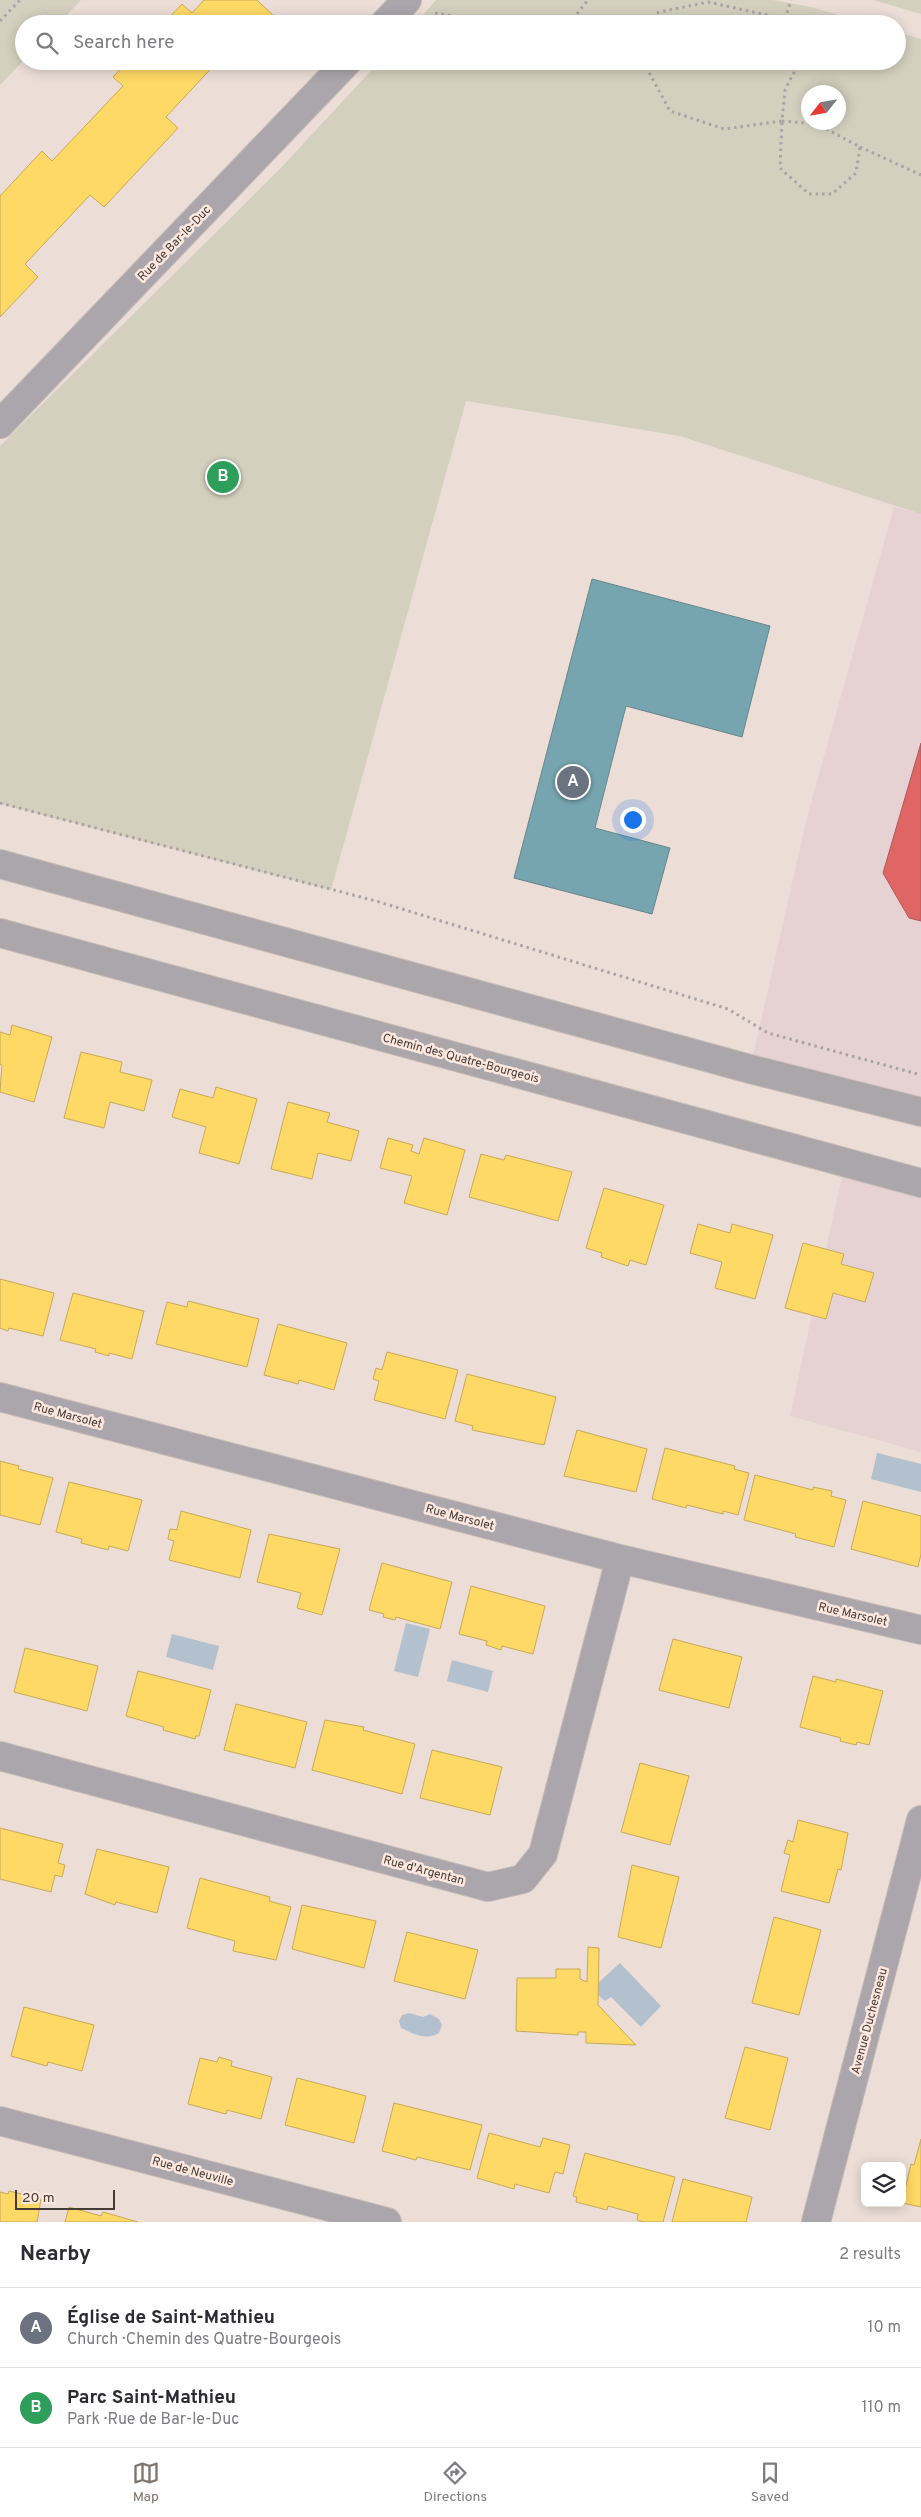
<!DOCTYPE html>
<meta charset="utf-8">
<style>
:root{--surface:#fff;--page:#f7f7f7;--text:#2b2b33;--muted:#7c7c81;--line:#e1e1e2;--accent:#7f736e}
body{margin:0;font-family:Overpass,sans-serif;background:var(--page);color:var(--text)}
.controls{position:absolute;right:15px;bottom:15px;display:grid;overflow:hidden;border-radius:8px;box-shadow:0 2px 12px #0003}
.controls button{width:45px;height:45px;display:grid;place-items:center;padding:0;border:0;border-bottom:1px solid var(--line);background:var(--surface);color:var(--text);font:25px sans-serif}
.compass{position:absolute;left:801px;top:85px;width:45px;height:45px;border-radius:50%;background:var(--surface);box-shadow:0 2px 12px #0003;rotate:239deg}
.scale{position:absolute;left:15px;bottom:12px;width:100px;box-sizing:border-box;padding-left:5px;border:2px solid #443a36;border-top:0;font-size:14px;line-height:18px;white-space:nowrap;color:#443a36;-webkit-text-stroke:4px #fde8df;paint-order:stroke}
.you{position:absolute;left:632px;top:819px;width:18px;height:18px;margin:-12px;border:4px solid #fff;border-radius:50%;background:#1a73e8;box-shadow:0 0 0 8px #1a73e833}
.badge{display:grid;place-items:center;width:32px;height:32px;border-radius:50%;background:var(--accent);color:#fff;font-size:16px;font-weight:700}
.pin{position:absolute;translate:-50% -50%;border:2px solid #fff;box-shadow:0 1px 5px #0006}
.list{margin:0;padding:0;list-style:none}
h2{display:flex;justify-content:space-between;align-items:center;height:65px;margin:0;padding:0 20px;font-size:21px}
h2 small{font-size:16px;font-weight:400;color:var(--muted)}
.list li{display:grid;grid-template-columns:32px 1fr auto;gap:15px;align-items:center;box-sizing:border-box;height:80px;padding:0 20px;border-top:1px solid var(--line)}
.list b{display:block;font-size:19px;white-space:nowrap}
.list p{margin:0;font-size:16px;white-space:nowrap;color:var(--muted)}
.list em{font-size:16px;font-style:normal;color:var(--muted)}
.icon{flex:none;width:28px;height:28px;fill:none;stroke:currentColor;stroke-width:2;stroke-linecap:round;stroke-linejoin:round}
.map{position:relative;flex:none;width:921px;height:2222px;overflow:hidden}
.search{position:absolute;background:var(--surface);box-shadow:0 2px 12px #0003;left:15px;right:15px;top:15px;height:55px;display:flex;align-items:center;gap:12px;box-sizing:border-box;padding:0 18px;border-radius:28px;color:var(--muted);font-size:19px}
.sheet{height:225px;background:var(--surface)}
nav{display:flex;justify-content:space-around;align-items:center;box-sizing:border-box;height:70px;border-top:1px solid var(--line);background:var(--surface);font-size:14px;color:var(--muted)}
nav a{display:grid;justify-items:center;gap:2px}
nav .on{color:var(--accent)}
.map>svg:first-child{display:block}
.commercial{fill:#e6d2d3}
.green{fill:#d4d0be;fill-rule:evenodd}
.water{fill:#b3c1cf}
.homes{fill:#ffd966;stroke:#c7a958}
.shops{fill:#e06666;stroke:#b15958}
.public{fill:#76a5af;stroke:#67858b}
.lines{fill:none;stroke-linecap:round;stroke-linejoin:round}
.minor-casing{stroke:#c5bab5;stroke-width:30}
.tertiary-casing{stroke:#c5bab5;stroke-width:30}
.secondary-casing{stroke:#c5bab5;stroke-width:30}
.path{stroke:#aaa2a5;stroke-width:3;stroke-dasharray:2.5 4;stroke-linecap:butt}
.minor{stroke:#aba6ac;stroke-width:28}
.tertiary{stroke:#aba6ac;stroke-width:28}
.secondary{stroke:#aba6aa;stroke-width:28}
.labels{text-anchor:middle;stroke-width:5;stroke-linejoin:round;paint-order:stroke}
.street-label{font-size:12px;fill:#443a36;stroke:#fde8df}
</style>
<div class="map">
<svg width="921" height="2222" viewBox="0 0 921 2222">
<rect width="100%" height="100%" fill="#ecddd7"/>
<!-- commercial -->
<path class="commercial" d="M894,507l27,7v598l-171,-43 57,-252z
M845,1162l76,21v269l-131,-36z"/>
<!-- green -->
<path class="green" d="M0,0h81l-23,24h-34v36l-24,25z
M436,0h337l38,7 58,17h-454z
M873,0h48v14z
M897,32l24,7v475l-241,-78 -214,-35 -135,489 -331,-86v-358l278,-275 102,-110h517zM808,92h30v30h-30z"/>
<!-- water -->
<path class="water" d="M877,1453l44,11v28l-50,-13z
M406,1623l24,6 -12,48 -24,-6z
M172,1634l47,12 -6,24 -47,-13z
M452,1660l41,11 -5,21 -41,-11z
M620,1963l41,43 -20,21 -30,-30 -6,4 -7,-6 1,-13z
M409,2013l14,4 7,-3 9,5 3,6 -3,8c-14,8 -24,1 -38,-5l-2,-7 3,-6z"/>
<!-- homes -->
<path class="homes" d="M204,0h53l22,21 -2,3h-114l19,-20 10,9z
M128,61h90l-52,56 12,11 -74,79 -14,-12 -65,69 13,13 -38,40v-121l42,-45 10,10 71,-75 -10,-9z
M12,1025l40,12 -18,65 -34,-10 2,-27 -2,-1v-32l10,3z
M81,1052l41,10 -2,10 32,8 -8,31 -34,-9 -6,26 -40,-10z
M216,1087l41,12 -18,65 -40,-11 7,-26 -34,-10 8,-28 33,9z
M288,1102l42,11 -3,9 32,9 -8,30 -33,-8 -6,26 -41,-10z
M388,1138l25,7 -2,6 8,3 5,-16 41,12 -18,65 -43,-12 8,-27 -32,-8z
M481,1154l23,6 2,-5 66,17 -14,49 -89,-24z
M604,1188l60,17 -18,60 -16,-5 -2,6 -27,-9 1,-4 -16,-5z
M698,1224l32,9 2,-9 41,11 -18,64 -40,-11 7,-26 -32,-9z
M803,1243l41,11 -3,10 33,9 -9,29 -32,-9 -7,26 -41,-11z
M0,1279l54,14 -11,43 -34,-8 -1,3 -8,-3z
M73,1293l71,18 -12,48 -23,-6v3l-14,-4 1,-3 -36,-9z
M188,1301l71,18 -12,48 -91,-23 11,-42 20,5z
M278,1324l69,19 -13,47 -35,-10 -1,4 -34,-9z
M387,1352l71,18 -13,49 -71,-19 5,-19 -6,-2 3,-11 6,2z
M467,1374l89,23 -12,48 -72,-15 1,-4 -18,-5z
M577,1430l70,19 -11,43 -72,-16z
M665,1448l70,18 -1,3 15,4 -11,42 -15,-4v3l-36,-9 -1,3 -34,-9z
M0,1461l19,5 -1,3 35,9 -13,47 -40,-10z
M755,1475l58,15v-3l19,4 -1,5 15,4 -12,47 -39,-10 1,-3 -52,-14z
M69,1482l73,18 -14,51 -19,-5 -1,4 -27,-7 1,-4 -26,-7z
M863,1501l58,15v38l-3,13 -67,-18z
M181,1511l70,19 -11,48 -71,-18 5,-19 -6,-2 2,-10 7,1z
M269,1534l71,15 -18,66 -25,-7 4,-15 -44,-11z
M382,1563l70,19 -12,47 -44,-12 -1,3 -12,-3 1,-3 -15,-4z
M471,1586l74,20 -12,48 -31,-8 -1,4 -15,-5 1,-4 -28,-7z
M673,1639l69,18 -13,51 -70,-18z
M25,1648l73,18 -11,45 -73,-19z
M138,1671l73,19 -12,46h-3l-1,3 -32,-9 1,-3 -38,-11z
M813,1676l23,6v-3l47,12 -14,54 -12,-3 -1,3 -16,-4 1,-3 -41,-11z
M236,1704l71,18 -12,46 -71,-18z
M325,1720l39,7 -1,3 52,14 -13,50 -90,-24z
M432,1750l70,17 -12,48 -70,-17z
M640,1763l49,13 -19,69 -49,-13z
M798,1820l50,13 -7,37 -3,-1 -9,34 -48,-12 9,-36 -6,-2 4,-13 5,2z
M0,1828l63,16 -5,19 7,2 -3,12 -7,-2 -4,17 -51,-13z
M97,1849l72,18 -12,46 -41,-11 -1,3 -30,-11z
M632,1865l47,12 -18,71 -43,-11z
M200,1878l70,19 -1,4 22,6 -15,53 -43,-9 2,-10 -48,-13z
M302,1905l74,16 -12,47 -72,-19z
M774,1917l47,13 -22,85 -47,-12z
M407,1932l71,18 -13,49 -71,-18z
M588,1947l11,1 -1,57 38,40 -50,-2v-11h-8v3l-62,-4 1,-53h39v-9h24v10l7,3z
M24,2007l70,18 -12,46 -34,-9 -1,4 -36,-10z
M745,2047l43,11 -18,72 -45,-12z
M219,2057l13,4 -1,5 41,11 -11,42 -34,-9 -1,4 -38,-10 12,-46 17,4z
M297,2078l69,18 -12,47 -69,-18z
M394,2103l88,22 -12,45 -53,-13 -1,3 -34,-9z
M489,2133l51,14 3,-9 27,7 -7,29 -8,-2 -6,21 -34,-9 -1,5 -37,-11z
M921,2139v68l-19,-4 9,-39 3,1z
M585,2153l90,24 -12,45h-18l-8,-2 1,-6 -30,-8 -1,4 -31,-8 1,-5 -4,-1z
M683,2179l69,18 -6,25h-74z
M9,2191l32,8 -4,23h-37v-30l8,2z
M69,2207l32,9 2,-4 35,10h-73z"/>
<!-- shops -->
<path class="shops" d="M921,743v178l-12,-3 -26,-45z"/>
<!-- public -->
<path class="public" d="M592,579l178,47 -28,111 -116,-31 -31,122 75,20 -18,66 -138,-36z"/>
<g class="lines">
<defs>
<path id="minor" d="M384,24l23,-24
M0,424l348,-363
M0,1397l620,162 301,71
M0,1756l488,131 35,-8 20,-25 77,-295
M0,2121l387,101"/>
<path id="tertiary" d="M816,2222l105,-402"/>
<path id="secondary" d="M0,864l750,205 171,43
M0,933l921,250"/>
</defs>
<!-- minor casing -->
<use href="#minor" class="minor-casing"/>
<!-- tertiary casing -->
<use href="#tertiary" class="tertiary-casing"/>
<!-- secondary casing -->
<use href="#secondary" class="secondary-casing"/>
<!-- path -->
<path class="path" d="M435,13l64,11
M785,19l6,-19
M0,21l20,-21
M569,24l19,-24
M653,24l2,-11 53,-11 77,17 3,5
M646,61l-1,4 25,46 54,18 58,-8 3,-31 15,-29
M782,121l35,3 43,23 -4,26 -24,21h-23l-29,-26z
M860,147l61,28
M0,803l376,98 352,108 40,24 153,42"/>
<!-- minor -->
<use href="#minor" class="minor"/>
<!-- tertiary -->
<use href="#tertiary" class="tertiary"/>
<!-- secondary -->
<use href="#secondary" class="secondary"/>
</g>
<g class="labels">
<!-- street labels -->
<g class="street-label">
<text transform="translate(174 243) rotate(-46)" y="4">Rue de Bar-le-Duc</text>
<text transform="translate(461 1058) rotate(15)" y="4">Chemin des Quatre-Bourgeois</text>
<text transform="translate(68 1415) rotate(15)" y="4">Rue Marsolet</text>
<text transform="translate(460 1517) rotate(15)" y="4">Rue Marsolet</text>
<text transform="translate(853 1614) rotate(13)" y="4">Rue Marsolet</text>
<text transform="translate(424 1870) rotate(15)" y="4">Rue d'Argentan</text>
<text transform="translate(869 2021) rotate(-75)" y="4">Avenue Duchesneau</text>
<text transform="translate(193 2171) rotate(15)" y="4">Rue de Neuville</text>
</g>
</g>
</svg>
<div class="controls">
<button><svg class="icon" aria-label="layers" viewBox="0 0 24 24"><path d="M12 4l9 5-9 5-9-5zM3 14l9 5 9-5"/></svg></button>
</div>
<svg class="compass" viewBox="-18 -18 36 36"><path d="M0-13l5 13h-10z" fill="#e53935"/><path d="M0 13l5-13h-10z" fill="#7c7c81"/></svg>
<div class="scale">20 m</div>
<div class="you"></div>
<div class="pin badge" style="left:573px;top:782px;background:#6b7280">A</div>
<div class="pin badge" style="left:223px;top:477px;background:#2e9e5b">B</div>
<div class="search"><svg class="icon" aria-label="search" viewBox="0 0 24 24"><circle cx="10" cy="10" r="6"/><path d="M15 15l6 6"/></svg>Search here</div>
</div>
<section class="sheet">
<h2>Nearby<small>2 results</small></h2>
<ul class="list">
<li><span class="badge" style="background:#6b7280">A</span><div><b>Église de Saint-Mathieu</b><p>Church · Chemin des Quatre-Bourgeois</p></div><em>10 m</em></li>
<li><span class="badge" style="background:#2e9e5b">B</span><div><b>Parc Saint-Mathieu</b><p>Park · Rue de Bar-le-Duc</p></div><em>110 m</em></li>
</ul>
</section>
<nav>
<a class="on"><svg class="icon" aria-label="map" viewBox="0 0 24 24"><path d="M3 6l6-2 6 2 6-2v14l-6 2-6-2-6 2zM9 4v14M15 6v14"/></svg>Map</a>
<a><svg class="icon" aria-label="directions" viewBox="0 0 24 24"><path d="M12 3l9 9-9 9-9-9zM9 14v-3h6M13 9l2 2-2 2"/></svg>Directions</a>
<a><svg class="icon" aria-label="saved" viewBox="0 0 24 24"><path d="M7 4h10v16l-5-4-5 4z"/></svg>Saved</a>
</nav>
